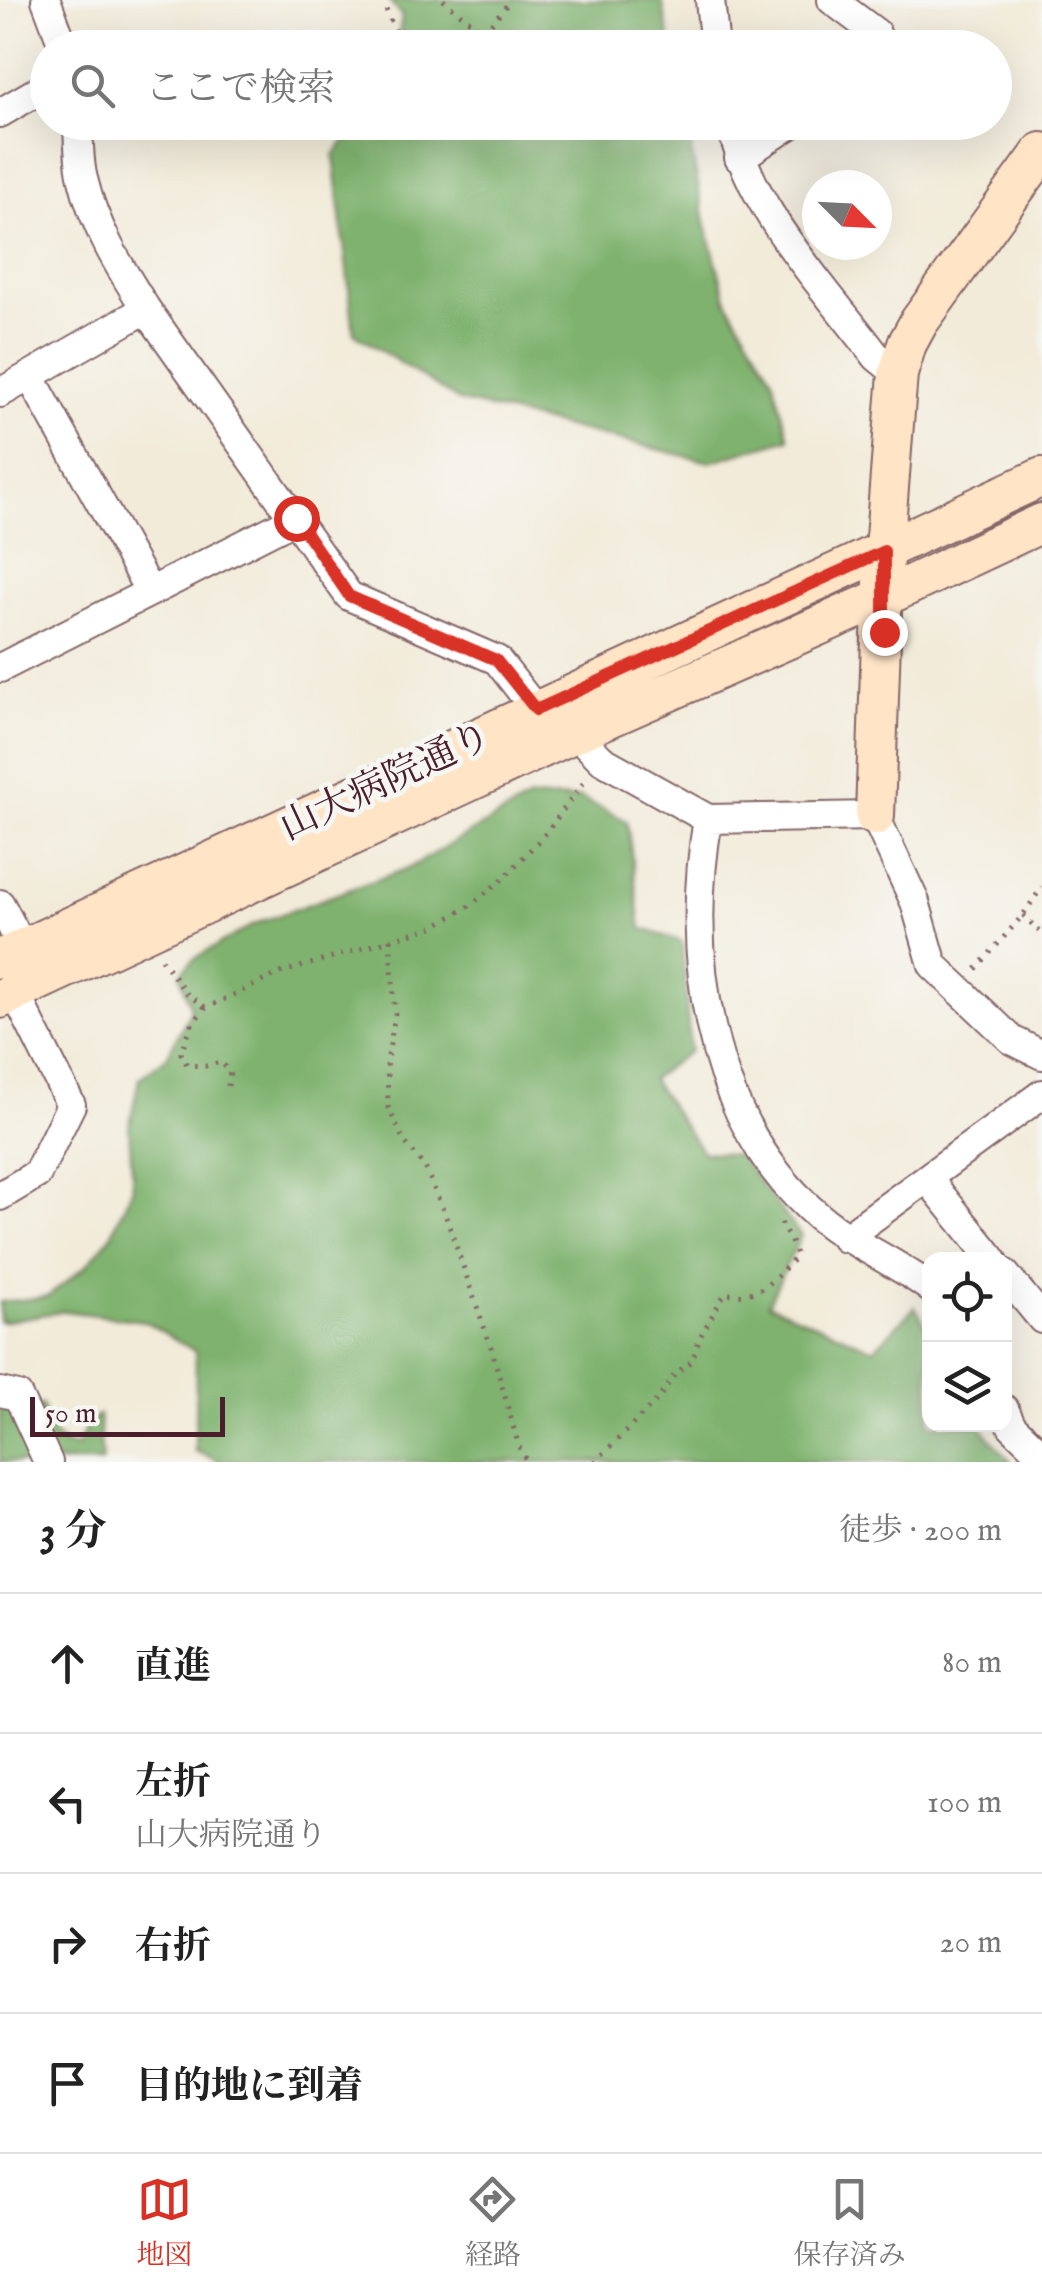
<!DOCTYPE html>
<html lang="ja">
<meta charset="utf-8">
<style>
:root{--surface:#fff;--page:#f2f2f2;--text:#222;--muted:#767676;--line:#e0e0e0;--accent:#d93025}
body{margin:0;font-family:"IM FELL English","Noto Serif JP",serif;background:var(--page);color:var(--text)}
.controls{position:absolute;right:30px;bottom:30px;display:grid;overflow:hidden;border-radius:20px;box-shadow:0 10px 40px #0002}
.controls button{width:90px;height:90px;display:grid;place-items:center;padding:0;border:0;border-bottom:2px solid var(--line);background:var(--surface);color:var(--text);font:50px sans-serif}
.compass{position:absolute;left:802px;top:170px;width:90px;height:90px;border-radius:50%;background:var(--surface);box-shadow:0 10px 40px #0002;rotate:114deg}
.scale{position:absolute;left:30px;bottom:25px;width:195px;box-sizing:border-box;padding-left:10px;border:5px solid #4a1f2b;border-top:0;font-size:28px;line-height:35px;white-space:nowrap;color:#4a1f2b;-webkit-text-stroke:8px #f6f6f2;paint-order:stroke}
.stop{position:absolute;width:30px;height:30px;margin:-22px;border:8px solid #d93025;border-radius:50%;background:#fff}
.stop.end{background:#d93025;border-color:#fff;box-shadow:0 2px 10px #0008}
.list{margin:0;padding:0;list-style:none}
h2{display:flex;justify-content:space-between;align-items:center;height:130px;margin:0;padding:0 40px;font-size:42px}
h2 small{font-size:32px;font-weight:400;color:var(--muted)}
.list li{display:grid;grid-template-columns:65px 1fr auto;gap:30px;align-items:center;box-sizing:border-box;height:140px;padding:0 40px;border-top:2px solid var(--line)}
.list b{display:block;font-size:38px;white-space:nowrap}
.list p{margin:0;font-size:32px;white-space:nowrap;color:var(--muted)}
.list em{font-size:32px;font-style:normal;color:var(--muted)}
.icon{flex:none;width:55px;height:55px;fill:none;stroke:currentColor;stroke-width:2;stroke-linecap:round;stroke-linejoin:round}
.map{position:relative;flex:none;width:1042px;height:1462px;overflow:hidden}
.search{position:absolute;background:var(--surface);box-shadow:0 10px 40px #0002;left:30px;right:30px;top:30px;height:110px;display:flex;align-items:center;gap:25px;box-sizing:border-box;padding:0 35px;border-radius:55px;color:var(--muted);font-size:38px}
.sheet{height:690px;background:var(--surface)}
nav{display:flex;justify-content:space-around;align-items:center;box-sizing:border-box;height:140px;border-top:2px solid var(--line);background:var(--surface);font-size:28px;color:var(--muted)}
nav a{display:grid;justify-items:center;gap:5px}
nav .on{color:var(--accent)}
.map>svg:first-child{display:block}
.forest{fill:#7fb26e;stroke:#64684c;stroke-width:2.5}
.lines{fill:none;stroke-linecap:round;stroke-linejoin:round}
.street-casing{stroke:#856668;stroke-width:32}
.secondary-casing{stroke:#856668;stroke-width:42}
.path{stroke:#856668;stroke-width:5;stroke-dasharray:2.5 8;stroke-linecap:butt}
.street{stroke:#fff;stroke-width:28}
.secondary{stroke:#ffe4c6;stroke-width:38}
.route{stroke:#d93025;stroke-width:12}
.labels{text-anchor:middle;stroke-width:10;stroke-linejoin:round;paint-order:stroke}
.street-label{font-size:38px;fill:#4a1f2b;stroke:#f6f6f2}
</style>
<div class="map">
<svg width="1042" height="1462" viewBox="0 0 1042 1462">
<rect width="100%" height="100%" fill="#f6f6f2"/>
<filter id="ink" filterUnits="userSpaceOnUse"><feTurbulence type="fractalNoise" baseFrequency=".01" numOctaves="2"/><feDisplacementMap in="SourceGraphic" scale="20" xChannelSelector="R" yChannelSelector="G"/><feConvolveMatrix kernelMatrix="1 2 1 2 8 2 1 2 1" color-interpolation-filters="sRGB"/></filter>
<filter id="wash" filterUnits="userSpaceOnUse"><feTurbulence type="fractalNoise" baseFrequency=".0048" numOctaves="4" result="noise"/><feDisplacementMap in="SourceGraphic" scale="40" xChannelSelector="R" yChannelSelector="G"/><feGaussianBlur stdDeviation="2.25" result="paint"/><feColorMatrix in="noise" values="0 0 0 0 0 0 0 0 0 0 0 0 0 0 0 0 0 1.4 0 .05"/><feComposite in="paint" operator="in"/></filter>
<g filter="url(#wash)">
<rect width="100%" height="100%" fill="#f2ebd9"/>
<!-- forest -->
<path class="forest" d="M388,0h274l9,47h-274l5,-31z
M359,122l327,1 19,99 22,79 45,75 17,62 -79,24 -251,-61 -105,-68 -20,-178z
M580,798l47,23 14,107 41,14 8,109 -39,28 51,73 36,3 63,81 -33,68 106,45 41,-42 14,23 1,94 49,1 32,37h-789l-27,-11 1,-99 -52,-31 -80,-10 -64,11v-20l47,-5 39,-31 24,-29 23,-50 -4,-59 10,-49 28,-22 24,-48 -11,-35 14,-15 61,-35 154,-56 120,-69z
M42,1405c7,22 10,39 35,42l11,-24 11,-8 3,47h-102v-53z"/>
</g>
<g filter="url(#ink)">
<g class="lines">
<defs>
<path id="street" d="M46,0l18,48
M710,0l5,48
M832,0l44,33 -7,15
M0,113l48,-28
M77,122c3,19 1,39 6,57 11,47 37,89 63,130l203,287 148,64 39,50
M730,122c23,92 91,161 147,235l21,17
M739,158l55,-36
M30,376l120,216
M0,393l146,-84
M0,668l296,-150
M575,733l27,27 106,59
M0,904l23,44
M927,1178l66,82
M0,1196l37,-22 34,-69 -56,-112
M845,1238l197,-144
M1004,1273l38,46
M930,1288c-39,-30 -85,-46 -121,-80 -103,-96 -124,-256 -101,-389l167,-3 40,86 18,63 79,75 30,15
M0,1392l18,4 30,66
M1004,1409l8,17 30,29"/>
<path id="secondary" d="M875,816l9,-265 11,-140 3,-37 9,-30 12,-22 123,-170
M0,959l1042,-482
M0,999l575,-266 307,-135 160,-75"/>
</defs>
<!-- street casing -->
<use href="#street" class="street-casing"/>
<!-- secondary casing -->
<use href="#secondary" class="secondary-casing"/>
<!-- path -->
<path class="path" d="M382,0l20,48
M443,0l41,32 27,-32
M1023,915l19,19
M390,939l5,75 -8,48 1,45 16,34 21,26 21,50 45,130 28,100 8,15
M161,959l26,35 19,14
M976,969l47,-54 19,-28
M228,1086l2,-14 -9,-10 -15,4 -19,-1 -6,-12 12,-31 13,-14 74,-35 153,-46 35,-20 37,-30 41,-44 41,-55
M595,1462l63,-63 17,-25 17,-13 8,-24 25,-44c35,7 47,-13 71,-36 -2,-16 -14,-25 -16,-40"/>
<!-- street -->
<use href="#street" class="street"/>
<!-- secondary -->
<use href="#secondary" class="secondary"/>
</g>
</g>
<g class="lines" filter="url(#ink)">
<!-- route -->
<path class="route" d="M296,518l53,78 147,64 40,50 348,-159v81"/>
</g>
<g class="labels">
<!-- street labels -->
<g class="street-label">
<text transform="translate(385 780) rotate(-25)" y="13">山大病院通り</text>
</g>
</g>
</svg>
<div class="controls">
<button><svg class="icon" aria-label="locate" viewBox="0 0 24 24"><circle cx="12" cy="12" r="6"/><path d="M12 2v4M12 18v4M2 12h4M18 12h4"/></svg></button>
<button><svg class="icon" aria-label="layers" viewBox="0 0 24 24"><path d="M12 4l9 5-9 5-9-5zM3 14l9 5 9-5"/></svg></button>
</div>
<svg class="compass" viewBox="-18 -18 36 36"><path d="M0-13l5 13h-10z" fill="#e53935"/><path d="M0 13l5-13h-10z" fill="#767676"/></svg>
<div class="scale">50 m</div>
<div class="stop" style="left:296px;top:518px"></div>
<div class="stop end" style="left:884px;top:632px"></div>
<div class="search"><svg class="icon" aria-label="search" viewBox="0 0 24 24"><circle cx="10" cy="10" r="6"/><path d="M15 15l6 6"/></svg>ここで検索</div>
</div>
<section class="sheet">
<h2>3 分<small>徒歩 · 200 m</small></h2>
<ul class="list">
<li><svg class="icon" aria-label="ahead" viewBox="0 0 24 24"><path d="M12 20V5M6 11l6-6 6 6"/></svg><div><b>直進</b></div><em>80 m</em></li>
<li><svg class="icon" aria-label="left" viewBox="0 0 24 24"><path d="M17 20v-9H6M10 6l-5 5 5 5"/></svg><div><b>左折</b><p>山大病院通り</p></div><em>100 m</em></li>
<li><svg class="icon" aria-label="right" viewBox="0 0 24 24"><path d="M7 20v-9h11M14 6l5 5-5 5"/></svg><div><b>右折</b></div><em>20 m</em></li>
<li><svg class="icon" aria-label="arrive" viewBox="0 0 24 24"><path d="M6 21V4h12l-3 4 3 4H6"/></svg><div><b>目的地に到着</b></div></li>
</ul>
</section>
<nav>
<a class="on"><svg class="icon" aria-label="map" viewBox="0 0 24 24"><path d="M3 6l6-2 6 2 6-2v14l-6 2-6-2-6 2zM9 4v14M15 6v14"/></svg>地図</a>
<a><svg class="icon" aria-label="directions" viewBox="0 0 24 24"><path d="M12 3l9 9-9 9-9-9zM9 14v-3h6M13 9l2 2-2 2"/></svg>経路</a>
<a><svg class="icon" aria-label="saved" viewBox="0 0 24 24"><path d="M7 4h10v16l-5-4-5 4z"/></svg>保存済み</a>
</nav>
